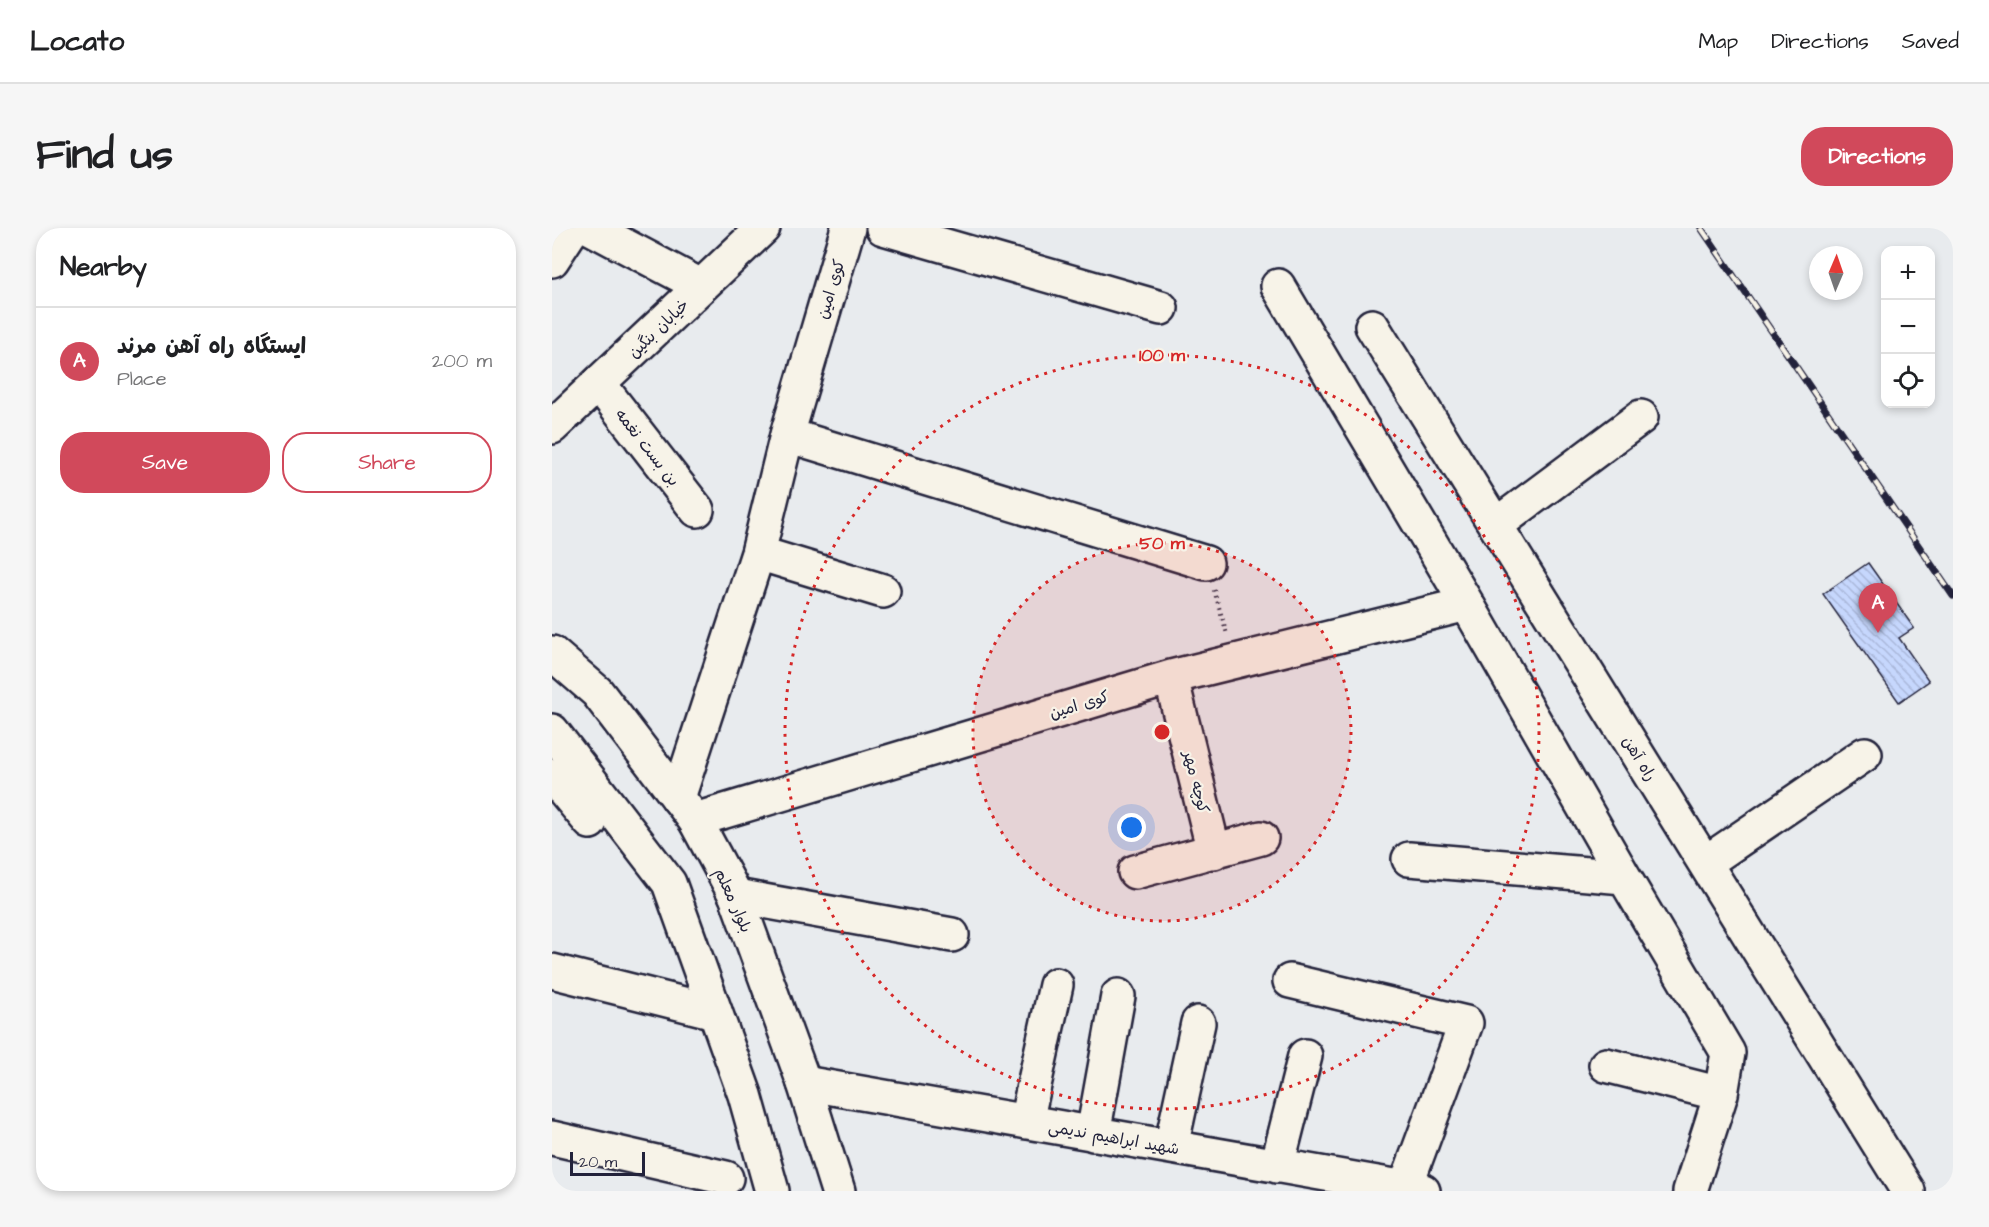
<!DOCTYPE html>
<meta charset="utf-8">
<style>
:root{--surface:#fff;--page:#f6f6f6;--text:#202124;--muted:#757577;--line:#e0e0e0;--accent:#d1495b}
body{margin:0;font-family:"Architects Daughter","Playpen Sans Arabic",sans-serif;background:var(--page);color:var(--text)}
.controls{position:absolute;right:18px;top:18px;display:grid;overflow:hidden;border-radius:12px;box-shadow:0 3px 9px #0003}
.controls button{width:54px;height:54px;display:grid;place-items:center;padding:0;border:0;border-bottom:2px solid var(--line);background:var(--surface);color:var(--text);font:30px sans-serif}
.compass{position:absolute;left:1257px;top:18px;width:54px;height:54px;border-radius:50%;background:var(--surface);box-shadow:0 3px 9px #0003;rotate:2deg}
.scale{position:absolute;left:18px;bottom:15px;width:75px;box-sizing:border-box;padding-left:6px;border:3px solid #22223b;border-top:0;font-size:16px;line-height:21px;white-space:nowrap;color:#22223b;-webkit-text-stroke:4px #f7f3e8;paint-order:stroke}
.you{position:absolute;left:580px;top:600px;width:21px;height:21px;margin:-15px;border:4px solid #fff;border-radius:50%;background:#1a73e8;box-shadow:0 0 0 9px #1a73e833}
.badge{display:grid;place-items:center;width:39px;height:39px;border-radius:50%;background:var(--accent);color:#fff;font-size:20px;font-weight:700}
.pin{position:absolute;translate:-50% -50px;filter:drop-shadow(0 2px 3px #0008)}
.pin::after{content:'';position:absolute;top:32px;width:21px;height:18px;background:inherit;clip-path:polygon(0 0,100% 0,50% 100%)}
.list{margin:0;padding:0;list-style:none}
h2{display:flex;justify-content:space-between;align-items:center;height:78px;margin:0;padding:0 24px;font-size:26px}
h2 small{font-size:20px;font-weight:400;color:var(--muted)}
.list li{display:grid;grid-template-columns:39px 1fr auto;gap:18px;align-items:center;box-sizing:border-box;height:108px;padding:0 24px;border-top:2px solid var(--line)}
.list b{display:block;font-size:22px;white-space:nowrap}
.list p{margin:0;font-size:20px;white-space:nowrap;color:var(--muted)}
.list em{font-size:20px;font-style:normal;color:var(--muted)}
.actions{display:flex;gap:12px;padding:18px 24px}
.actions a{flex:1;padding:14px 0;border:2px solid var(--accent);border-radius:24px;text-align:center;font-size:21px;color:var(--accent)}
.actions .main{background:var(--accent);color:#fff}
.icon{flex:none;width:33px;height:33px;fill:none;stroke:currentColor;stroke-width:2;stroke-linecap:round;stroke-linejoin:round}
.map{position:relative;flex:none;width:1401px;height:963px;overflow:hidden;border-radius:24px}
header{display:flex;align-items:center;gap:36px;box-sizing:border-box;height:84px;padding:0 30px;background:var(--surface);border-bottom:2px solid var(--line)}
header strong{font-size:28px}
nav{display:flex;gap:33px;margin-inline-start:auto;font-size:21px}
.intro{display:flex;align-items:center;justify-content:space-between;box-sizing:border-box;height:144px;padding:0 36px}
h1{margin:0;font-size:42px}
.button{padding:15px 27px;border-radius:24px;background:var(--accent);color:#fff;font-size:21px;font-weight:700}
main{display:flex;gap:36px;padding:0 36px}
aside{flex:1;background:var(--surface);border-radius:24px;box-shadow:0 3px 9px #0003}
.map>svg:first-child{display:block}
.building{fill:url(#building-back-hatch);stroke:#22223b;stroke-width:1.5}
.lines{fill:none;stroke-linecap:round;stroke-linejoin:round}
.minor-casing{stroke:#22223b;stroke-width:38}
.major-casing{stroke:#22223b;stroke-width:38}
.path{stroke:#22223b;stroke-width:4;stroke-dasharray:1.5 4.5;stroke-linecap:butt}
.minor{stroke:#f7f3e8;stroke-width:33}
.major{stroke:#f7f3e8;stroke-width:33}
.rail-casing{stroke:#22223b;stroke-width:7}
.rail{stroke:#f7f3e8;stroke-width:4.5;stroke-dasharray:14;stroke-linecap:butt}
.ring{fill:none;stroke:#d62828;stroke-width:3;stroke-dasharray:3 6}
.labels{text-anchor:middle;stroke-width:4.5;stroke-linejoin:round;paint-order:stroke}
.street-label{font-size:16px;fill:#22223b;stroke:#f7f3e8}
.centre{fill:#d62828;stroke:#f7f3e8;stroke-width:3}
.ring-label{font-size:18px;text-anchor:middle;font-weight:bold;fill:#d62828;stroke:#f7f3e8;stroke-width:4.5;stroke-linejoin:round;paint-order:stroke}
</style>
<header>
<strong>Locato</strong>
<nav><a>Map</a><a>Directions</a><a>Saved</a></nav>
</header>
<div class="intro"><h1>Find us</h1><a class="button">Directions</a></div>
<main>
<aside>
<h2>Nearby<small></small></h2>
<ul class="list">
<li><span class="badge">A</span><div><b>ایستگاه راه آهن مرند</b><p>Place</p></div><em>200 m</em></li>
</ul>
<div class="actions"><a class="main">Save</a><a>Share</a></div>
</aside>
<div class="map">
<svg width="1401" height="963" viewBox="0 0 1401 963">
<defs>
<pattern id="building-back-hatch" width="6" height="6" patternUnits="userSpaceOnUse" patternTransform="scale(1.5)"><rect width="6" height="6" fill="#c6d7fd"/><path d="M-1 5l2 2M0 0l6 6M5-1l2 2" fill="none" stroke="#aab8da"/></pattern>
</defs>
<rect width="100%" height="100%" fill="#e8ebee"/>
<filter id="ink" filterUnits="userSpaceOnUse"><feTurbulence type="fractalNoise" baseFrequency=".0167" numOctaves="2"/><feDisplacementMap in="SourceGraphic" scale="12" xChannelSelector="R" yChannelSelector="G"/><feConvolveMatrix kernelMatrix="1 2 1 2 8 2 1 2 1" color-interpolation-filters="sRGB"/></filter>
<g filter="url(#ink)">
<!-- building -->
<path class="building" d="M1316,335l46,65 -15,10 30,43 -30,21 -76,-108z"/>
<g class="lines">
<defs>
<path id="minor" d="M39,0l110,58
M331,0l278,80
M0,32l21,-32
M726,58l189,318 157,273 104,176 -7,41
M820,98l536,865
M47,156l98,126
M235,207l419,128
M944,297l145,-108
M206,325l125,38
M619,449l43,175
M0,548l38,46
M126,570l80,-245 29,-118 61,-207
M143,592l476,-143 296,-73
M857,631l215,18
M1153,635l160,-109
M583,644l126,-34
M184,668l216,39
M0,743l163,41
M738,753l176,42 -61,165
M1054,837l115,29 -31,97
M252,855l619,108
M474,894l30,-137
M541,906l25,-138
M0,910l174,40
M619,919l27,-124
M725,938l28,-110"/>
<path id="major" d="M0,199l211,-199
M0,425l45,39 98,128 41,76 68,187 34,108
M0,503l117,152 76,212 27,96"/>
</defs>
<!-- minor casing -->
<use href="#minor" class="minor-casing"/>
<!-- major casing -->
<use href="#major" class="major-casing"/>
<!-- path -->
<path class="path" d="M662,362l13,44"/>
<!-- minor -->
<use href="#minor" class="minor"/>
<!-- major -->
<use href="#major" class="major"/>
<defs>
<path id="rail" d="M1149,0l252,368"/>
</defs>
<!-- rail casing -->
<use href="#rail" class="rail-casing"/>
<!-- rail -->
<use href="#rail" class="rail"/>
</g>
</g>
<!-- distance rings -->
<circle cx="610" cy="504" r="189" fill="#d62828" fill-opacity=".12"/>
<g class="ring">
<circle cx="610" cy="504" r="189"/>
<circle cx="610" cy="504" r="377"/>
</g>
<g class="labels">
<!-- street labels -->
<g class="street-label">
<text transform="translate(278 61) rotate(-73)" y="6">کوی امین</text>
<text transform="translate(106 100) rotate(-44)" y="6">خیابان بنگین</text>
<text transform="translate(96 219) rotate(52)" y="6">بن بست نغمه</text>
<text transform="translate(527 476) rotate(-17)" y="6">کوی امین</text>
<text transform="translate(1088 530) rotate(58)" y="6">راه آهن</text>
<text transform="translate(645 554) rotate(76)" y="6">کوچه مهر</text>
<text transform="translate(182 672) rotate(66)" y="6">بلوار معلم</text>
<text transform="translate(562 909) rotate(10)" y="6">شهید ابراهیم ندیمی</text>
</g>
</g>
<circle cx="610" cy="504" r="9" class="centre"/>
<g class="ring-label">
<text x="610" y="133">100 m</text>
<text x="610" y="321">50 m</text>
</g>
</svg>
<div class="controls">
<button>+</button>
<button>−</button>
<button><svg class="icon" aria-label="locate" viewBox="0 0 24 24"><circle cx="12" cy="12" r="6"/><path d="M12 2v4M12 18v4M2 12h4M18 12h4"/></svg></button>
</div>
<svg class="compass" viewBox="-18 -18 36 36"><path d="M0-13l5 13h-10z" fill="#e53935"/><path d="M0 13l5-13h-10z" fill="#757577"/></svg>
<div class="scale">20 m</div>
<div class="you"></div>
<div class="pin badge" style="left:1326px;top:405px">A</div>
</div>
</main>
